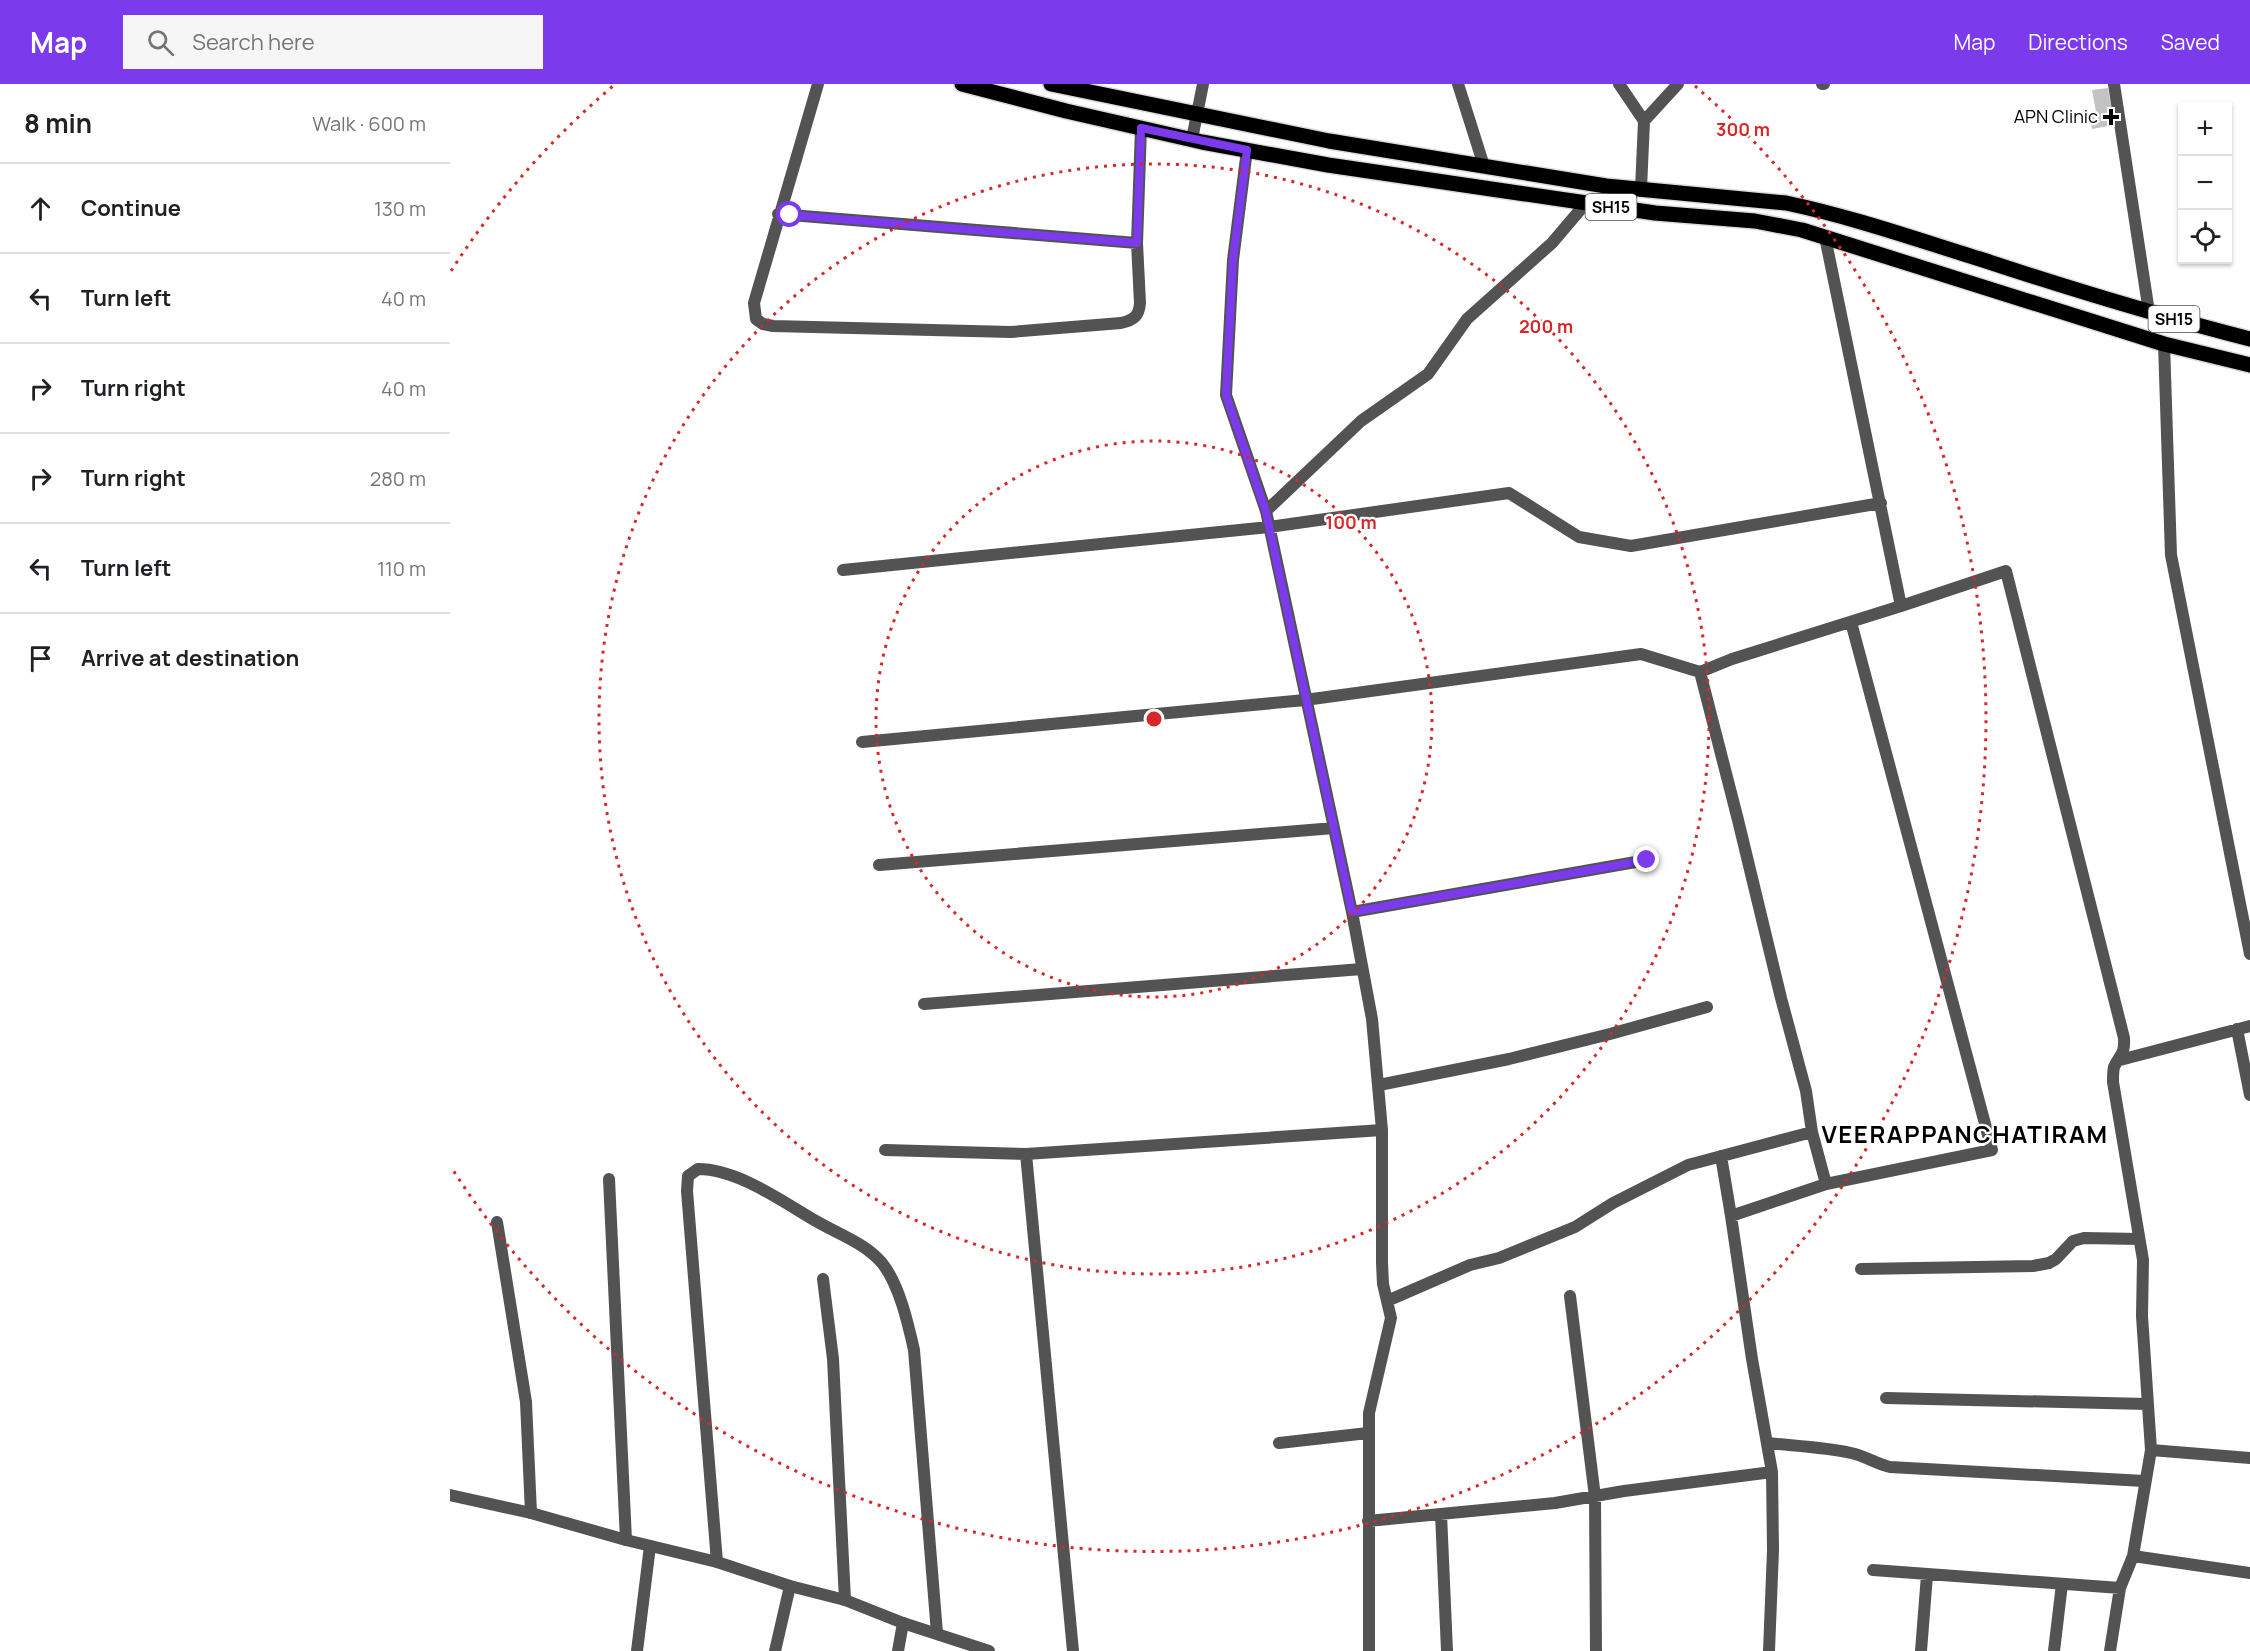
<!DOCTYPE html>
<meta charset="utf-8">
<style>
:root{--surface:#fff;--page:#f6f6f6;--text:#202124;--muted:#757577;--line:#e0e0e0;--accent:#7c3aed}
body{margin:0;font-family:Manrope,sans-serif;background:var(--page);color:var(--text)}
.controls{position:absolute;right:18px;top:18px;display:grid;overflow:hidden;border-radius:0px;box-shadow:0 2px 4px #0004}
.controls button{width:54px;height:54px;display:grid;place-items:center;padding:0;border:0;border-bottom:2px solid var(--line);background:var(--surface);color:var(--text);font:30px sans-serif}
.stop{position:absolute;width:18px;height:18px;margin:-14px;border:4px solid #7c3aed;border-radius:50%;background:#fff}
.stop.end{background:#7c3aed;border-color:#fff;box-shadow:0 2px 6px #0008}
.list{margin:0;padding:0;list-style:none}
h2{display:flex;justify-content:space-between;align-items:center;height:78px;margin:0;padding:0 24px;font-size:26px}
h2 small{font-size:20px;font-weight:400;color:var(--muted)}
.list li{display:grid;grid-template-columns:39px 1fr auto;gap:18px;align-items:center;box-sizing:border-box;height:90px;padding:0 24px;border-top:2px solid var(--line)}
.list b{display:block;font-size:22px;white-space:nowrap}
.list em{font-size:20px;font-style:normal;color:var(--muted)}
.icon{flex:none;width:33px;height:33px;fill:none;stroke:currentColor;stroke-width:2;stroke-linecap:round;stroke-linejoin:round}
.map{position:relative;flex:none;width:1800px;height:1567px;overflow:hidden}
header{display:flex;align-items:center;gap:36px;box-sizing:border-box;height:84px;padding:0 30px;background:var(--accent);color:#fff}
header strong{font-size:28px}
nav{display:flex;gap:33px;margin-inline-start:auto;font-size:21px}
.search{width:420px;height:54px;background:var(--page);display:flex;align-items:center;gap:15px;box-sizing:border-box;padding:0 21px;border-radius:0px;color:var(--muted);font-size:22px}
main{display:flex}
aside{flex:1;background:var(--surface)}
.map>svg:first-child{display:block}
.building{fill:#c3c3c3}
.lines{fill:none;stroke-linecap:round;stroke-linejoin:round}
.primary-casing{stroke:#dbdbdb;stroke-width:18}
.minor{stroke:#535353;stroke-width:12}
.tertiary{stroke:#535353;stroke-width:12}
.primary{stroke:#000;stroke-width:15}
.route{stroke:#7c3aed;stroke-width:8}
.ring{fill:none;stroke:#d62828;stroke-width:3;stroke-dasharray:3 6}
.poi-dot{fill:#000;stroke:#fff;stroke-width:2}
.labels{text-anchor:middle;stroke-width:4.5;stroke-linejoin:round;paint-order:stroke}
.shield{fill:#fff;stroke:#4c4c4c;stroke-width:1.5}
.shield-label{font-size:16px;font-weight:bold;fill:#000}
.poi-label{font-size:18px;fill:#000;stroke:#fff;text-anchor:end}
.district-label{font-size:24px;font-weight:bold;letter-spacing:1.5px;fill:#000;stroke:#fff}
.centre{fill:#d62828;stroke:#fff;stroke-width:3}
.ring-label{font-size:18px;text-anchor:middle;font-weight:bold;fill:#d62828;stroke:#fff;stroke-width:4.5;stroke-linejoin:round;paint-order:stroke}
</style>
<header>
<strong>Map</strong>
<div class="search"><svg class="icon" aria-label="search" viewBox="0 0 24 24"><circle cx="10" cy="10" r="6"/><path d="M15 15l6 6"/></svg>Search here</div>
<nav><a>Map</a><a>Directions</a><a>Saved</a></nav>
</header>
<main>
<aside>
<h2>8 min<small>Walk · 600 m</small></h2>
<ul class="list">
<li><svg class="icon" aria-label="ahead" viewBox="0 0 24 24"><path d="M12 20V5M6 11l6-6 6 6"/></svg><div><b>Continue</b></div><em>130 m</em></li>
<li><svg class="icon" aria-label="left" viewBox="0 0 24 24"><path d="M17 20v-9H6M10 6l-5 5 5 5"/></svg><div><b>Turn left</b></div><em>40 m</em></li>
<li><svg class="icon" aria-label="right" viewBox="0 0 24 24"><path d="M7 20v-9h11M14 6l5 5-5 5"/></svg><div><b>Turn right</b></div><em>40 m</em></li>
<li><svg class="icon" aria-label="right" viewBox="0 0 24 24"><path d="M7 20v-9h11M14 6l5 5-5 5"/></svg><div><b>Turn right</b></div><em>280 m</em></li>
<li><svg class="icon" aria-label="left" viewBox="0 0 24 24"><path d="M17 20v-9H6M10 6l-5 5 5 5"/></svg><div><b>Turn left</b></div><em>110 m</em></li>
<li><svg class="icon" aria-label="arrive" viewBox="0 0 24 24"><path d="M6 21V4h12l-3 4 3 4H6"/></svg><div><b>Arrive at destination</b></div></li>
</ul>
</aside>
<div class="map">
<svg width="1800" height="1567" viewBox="0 0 1800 1567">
<rect width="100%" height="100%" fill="#fff"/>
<!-- building -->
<path class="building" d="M1658,4l6,37 -22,4 -3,-15 7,-2 -4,-22z"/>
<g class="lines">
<defs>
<path id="primary" d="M512,0l104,27 136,31 126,23 327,48 100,8 47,9 362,114 86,21
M601,0l278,57 277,45 180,17c67,14 132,37 197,57 88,29 177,56 267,79"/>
</defs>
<!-- primary casing -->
<use href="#primary" class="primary-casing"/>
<!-- minor -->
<path class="minor" d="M368,0l-64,219 2,16 7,5 10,2 238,6 110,-9c13,-3 18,-7 19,-20l-3,-60 4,-115
M1008,0l26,82
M1169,0l25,37
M1372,0h2
M1664,0l35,228
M742,55l11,-55
M797,66l-14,110 -7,135 40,116 86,401 20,107 10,111v133l1,21 8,34 -22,95v238
M1191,105l3,-68 34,-37
M328,130l359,29
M1714,260l7,211 79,399
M816,427l95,-90 67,-47 39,-55 85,-76 34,-40
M393,486l426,-43 240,-34 70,44 52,9 250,-43
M1451,522l105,-35 118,467c1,17 -4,16 -10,29 -1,4 -1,11 -1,15l30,178 -1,56 9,134 -18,106 -13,32 -10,63
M412,658l443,-42 336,-46 59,18
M429,781l455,-37
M902,828l295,-52
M474,920l438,-35
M1787,945l13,66
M1670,976l130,-34
M929,1001l130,-26 101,-25 97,-27
M435,1066l141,4
M1271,1072l10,60
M159,1095l17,361
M1376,1100l166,-34 -141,-528
M47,1138l29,180 5,111
M1411,1185l172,-3 16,-3 7,-4 17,-18 11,-3 55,1
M373,1195l10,80 12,241
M1120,1212l25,201 1,154
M937,1217l83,-36 29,-7 76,-31 38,-24 75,-38 124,-33
M1436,1314l261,6
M829,1359l89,-10
M1317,1359c28,3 57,4 84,10 15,3 25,11 39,14l254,14
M1701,1366l99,8
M991,1430l6,137
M918,1437l187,-18 69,-12 148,-19
M1683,1472l117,17
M267,1478l-30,-371 1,-15 10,-7c40,0 85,33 118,52 22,13 49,22 66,42 17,21 26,60 32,87l23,283
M1423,1486l247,18
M187,1567l13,-105
M325,1567l15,-65
M448,1567l5,-28
M623,1567l-47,-497 356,-24
M1319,1567l4,-101 -1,-78 -20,-113 -21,-143 95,-32 -14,-52 -6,-41 -25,-93 -43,-178 -38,-148 32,-13 169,-53 -76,-369
M1471,1567l6,-76
M1604,1567l8,-67"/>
<!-- tertiary -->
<path class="tertiary" d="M0,1411l81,18 95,27 91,22 73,24 55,14 58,23 86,28"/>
<!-- primary -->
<use href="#primary" class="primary"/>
</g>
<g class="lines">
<!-- route -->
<path class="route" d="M340,131l347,28 4,-115 106,22 -14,110 -7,135 40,117 86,400 295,-52"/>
</g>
<!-- distance rings -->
<g class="ring">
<circle cx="704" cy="635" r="278"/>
<circle cx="704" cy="635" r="555"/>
<path d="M1 187A833 833 0 0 1 163 2M1245 2A833 833 0 1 1 1 1083"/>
</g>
<!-- markers -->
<path class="poi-dot" d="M1658 24h6v6h6v6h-6v6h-6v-6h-6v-6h6z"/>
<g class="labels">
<!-- shield labels -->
<g class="shield">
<rect x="1135.5" y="110" width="51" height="26" rx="4.5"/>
<rect x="1698.5" y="222" width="51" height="26" rx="4.5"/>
</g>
<g class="shield-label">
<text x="1161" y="129">SH15</text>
<text x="1724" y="241">SH15</text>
</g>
<!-- poi labels -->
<g class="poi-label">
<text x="1648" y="39">APN Clinic</text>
</g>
<!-- district labels -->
<g class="district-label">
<text x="1515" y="1059">VEERAPPANCHATIRAM</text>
</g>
</g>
<circle cx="704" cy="635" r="9" class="centre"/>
<g class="ring-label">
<text x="1293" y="52">300 m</text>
<text x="1096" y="249">200 m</text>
<text x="901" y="445">100 m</text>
</g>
</svg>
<div class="controls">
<button>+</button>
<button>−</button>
<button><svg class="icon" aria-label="locate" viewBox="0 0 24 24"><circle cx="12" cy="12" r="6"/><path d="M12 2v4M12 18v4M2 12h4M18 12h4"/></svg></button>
</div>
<div class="stop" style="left:340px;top:131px"></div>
<div class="stop end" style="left:1197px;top:776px"></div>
</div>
</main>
